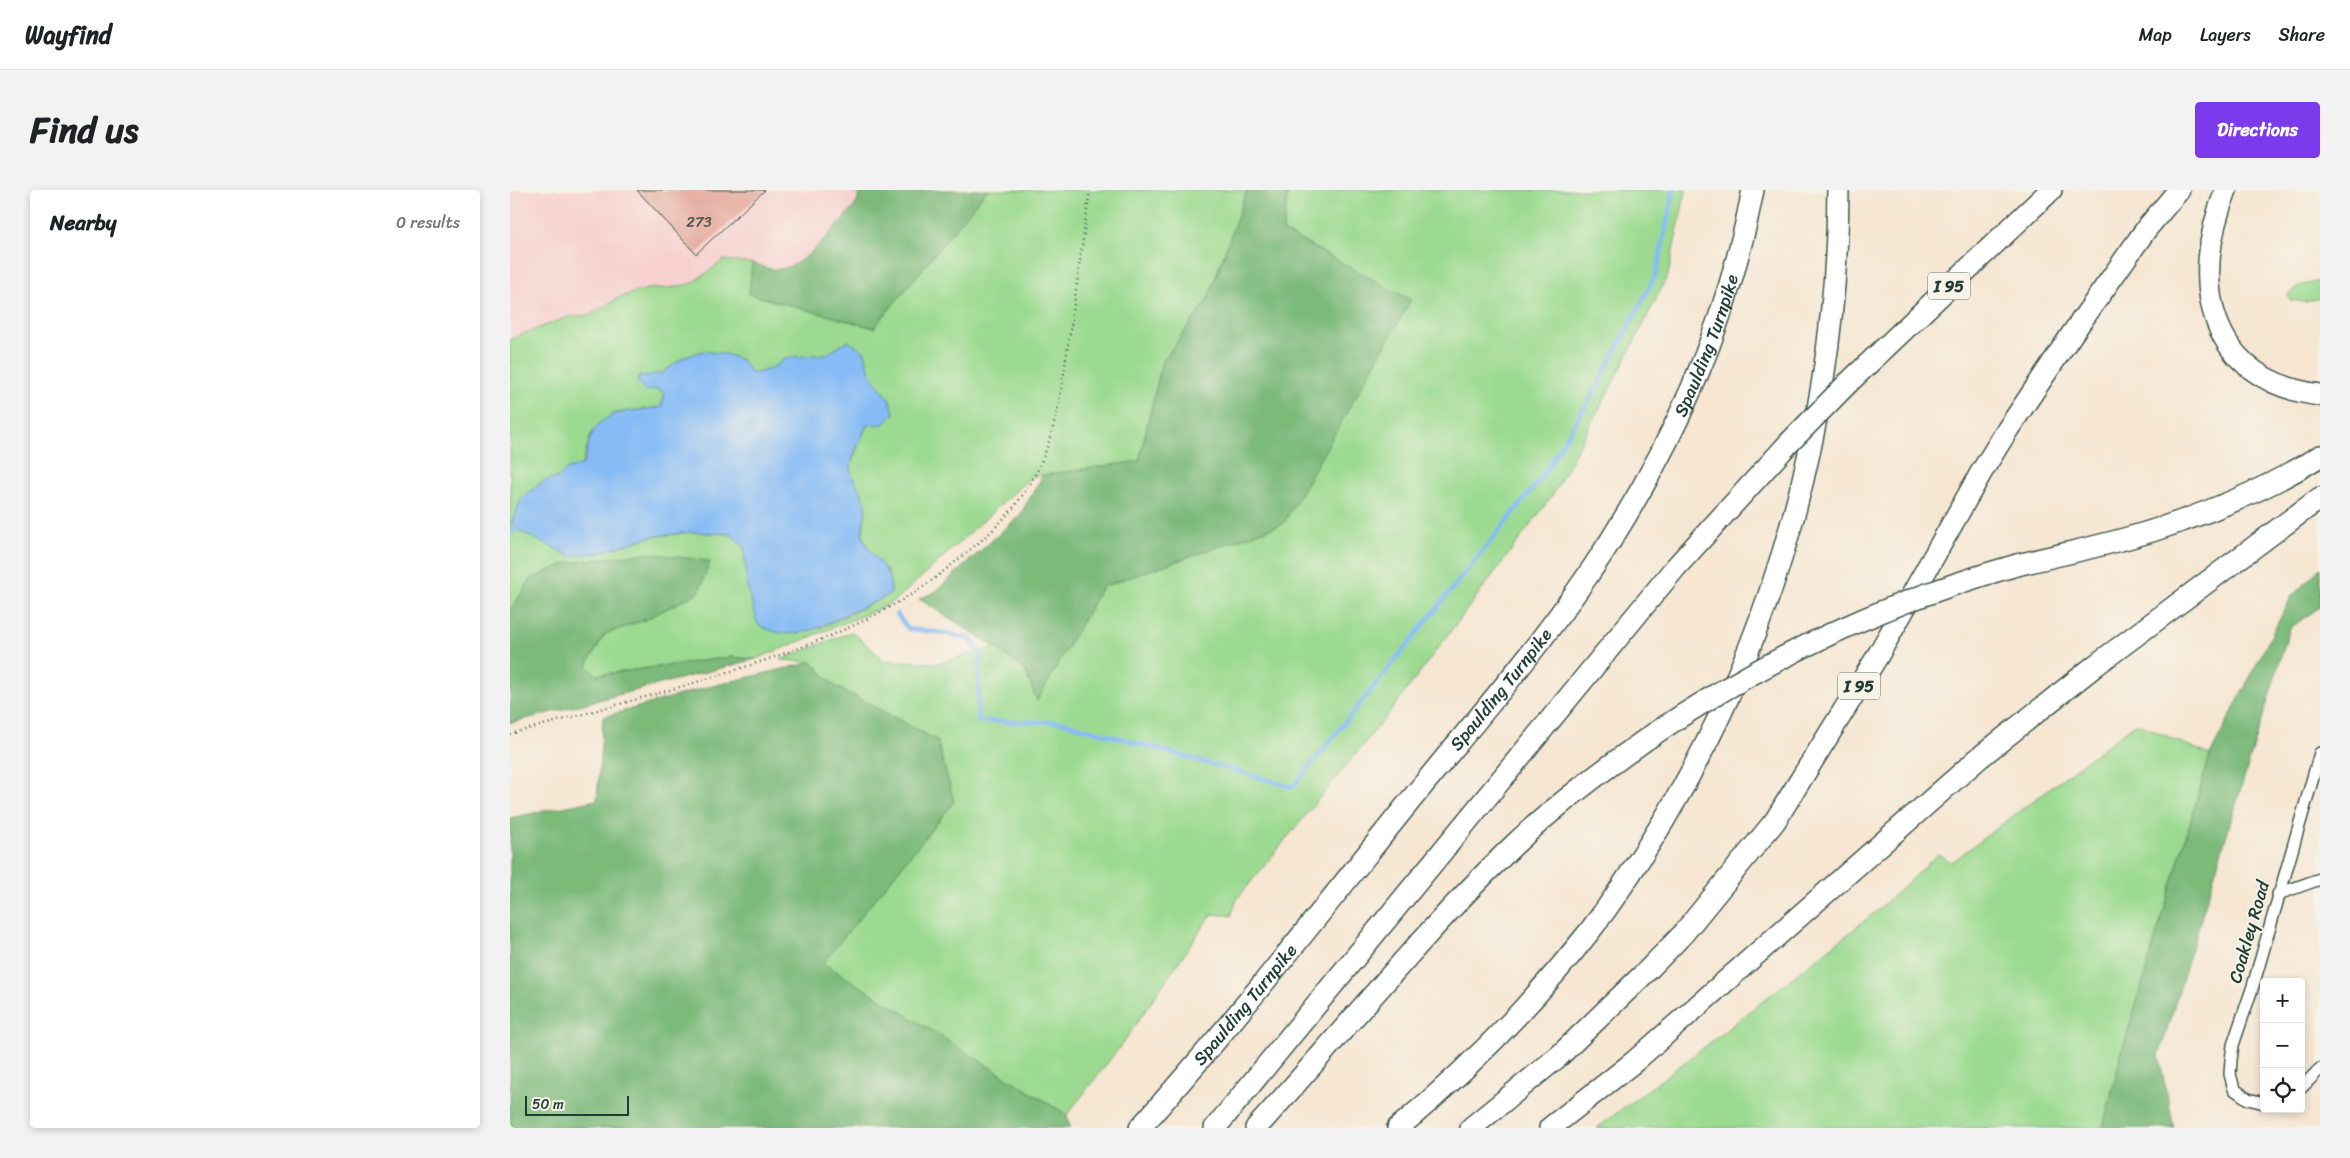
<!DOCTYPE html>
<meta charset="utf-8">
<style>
:root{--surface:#fff;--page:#f2f2f2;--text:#202124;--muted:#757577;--line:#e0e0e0;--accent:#7c3aed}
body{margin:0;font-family:Sriracha,sans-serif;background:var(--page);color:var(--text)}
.controls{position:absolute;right:15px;bottom:15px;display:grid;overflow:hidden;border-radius:5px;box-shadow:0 2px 8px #0003}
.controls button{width:45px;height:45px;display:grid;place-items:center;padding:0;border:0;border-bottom:1px solid var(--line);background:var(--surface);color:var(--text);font:25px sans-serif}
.scale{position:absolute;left:15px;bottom:12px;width:104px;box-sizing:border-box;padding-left:5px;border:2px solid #1f3d34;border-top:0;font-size:14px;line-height:18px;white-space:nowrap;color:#1f3d34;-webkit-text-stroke:4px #f7f3e8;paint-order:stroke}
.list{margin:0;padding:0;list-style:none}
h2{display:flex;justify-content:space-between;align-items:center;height:65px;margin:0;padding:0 20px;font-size:21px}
h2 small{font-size:16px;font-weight:400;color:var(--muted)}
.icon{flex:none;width:28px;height:28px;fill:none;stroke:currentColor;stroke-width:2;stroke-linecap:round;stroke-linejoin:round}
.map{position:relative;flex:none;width:1810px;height:938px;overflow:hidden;border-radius:5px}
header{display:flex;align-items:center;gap:30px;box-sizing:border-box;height:70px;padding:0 25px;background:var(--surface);border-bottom:1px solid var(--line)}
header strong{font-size:24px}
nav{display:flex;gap:28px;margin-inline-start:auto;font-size:18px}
.intro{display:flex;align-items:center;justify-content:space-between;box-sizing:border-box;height:120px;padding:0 30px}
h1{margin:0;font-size:35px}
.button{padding:12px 22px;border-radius:5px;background:var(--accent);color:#fff;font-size:18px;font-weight:700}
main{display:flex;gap:30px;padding:0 30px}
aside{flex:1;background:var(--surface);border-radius:5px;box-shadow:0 2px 8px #0003}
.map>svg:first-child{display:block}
.built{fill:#f7d0cf}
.green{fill:#9bda90;stroke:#5d8c62;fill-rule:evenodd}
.forest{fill:#7cba7a;stroke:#4e7c57}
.water{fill:#86bbf5;stroke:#527c94}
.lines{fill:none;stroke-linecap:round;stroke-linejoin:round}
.stream{stroke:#86bbf5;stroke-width:4.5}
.building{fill:#e3a397}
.street-casing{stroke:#3f564c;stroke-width:14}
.highway-casing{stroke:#3f564c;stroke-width:24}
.path{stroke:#3f564c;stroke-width:2.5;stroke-dasharray:1 4;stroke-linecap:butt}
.street{stroke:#fff;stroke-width:11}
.highway{stroke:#fff;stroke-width:21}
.highway-bridge-casing{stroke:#3f564c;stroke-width:24;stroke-linecap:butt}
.highway-bridge{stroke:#fff;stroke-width:21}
.labels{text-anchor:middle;stroke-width:4;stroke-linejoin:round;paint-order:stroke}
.number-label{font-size:15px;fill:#50564d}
.shield{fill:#f7f3e8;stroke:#60746a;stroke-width:1}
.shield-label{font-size:16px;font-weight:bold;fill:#1f3d34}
.street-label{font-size:18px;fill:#1f3d34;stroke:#f7f3e8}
</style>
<header>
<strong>Wayfind</strong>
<nav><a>Map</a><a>Layers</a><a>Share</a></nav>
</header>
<div class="intro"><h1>Find us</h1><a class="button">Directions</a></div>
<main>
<aside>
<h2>Nearby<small>0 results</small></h2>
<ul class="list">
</ul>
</aside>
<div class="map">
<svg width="1810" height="938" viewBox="0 0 1810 938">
<rect width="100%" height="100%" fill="#f7f3e8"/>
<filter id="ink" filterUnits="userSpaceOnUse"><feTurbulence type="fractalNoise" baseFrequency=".02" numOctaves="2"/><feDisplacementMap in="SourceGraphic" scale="10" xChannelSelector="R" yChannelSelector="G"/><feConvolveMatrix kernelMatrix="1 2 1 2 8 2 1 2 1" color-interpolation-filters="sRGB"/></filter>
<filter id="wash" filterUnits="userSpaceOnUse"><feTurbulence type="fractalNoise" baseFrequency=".0096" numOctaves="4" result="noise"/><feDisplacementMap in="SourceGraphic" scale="20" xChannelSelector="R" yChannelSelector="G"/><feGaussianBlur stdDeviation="1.12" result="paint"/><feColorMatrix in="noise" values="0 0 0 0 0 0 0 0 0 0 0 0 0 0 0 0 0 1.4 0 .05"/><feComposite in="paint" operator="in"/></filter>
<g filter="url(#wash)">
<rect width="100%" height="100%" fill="#f6e6d2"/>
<!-- built -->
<path class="built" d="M0,0h348v10l-4,7 -35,38 -22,18 -19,6 -26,-6 -28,-3 -33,24 -22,4 -23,1 -26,8 -30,19 -22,1 -58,22z"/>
<!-- green -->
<path class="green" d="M477,0h260l-40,111 -45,61 -23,99 -108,16 -125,114 -18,14 -132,54 -25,-2 -134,18 -10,-10 18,-31 42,-15 52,-27 11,-31 -178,17 -22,33v-272l58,-22 22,-2 30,-18 27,-8 22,-1 22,-4 33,-24 28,3 -3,31 125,34zM355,162c1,7 3,14 5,20 8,17 21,23 24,42l-10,9 -17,2 -17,41 1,9 15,31 -4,32 15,23 10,9 4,22c-21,15 -47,23 -70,36l-75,-63 -2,-19 -13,-12 -39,-2 -42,5 -52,16 -56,-13 -27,-11 30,-49c14,-1 24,-11 37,-16l9,-30 23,-21 47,-6 4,-14 -27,-16 24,-4 8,-6 56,-13 16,6 9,13c15,-1 24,-5 34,-15z
M778,0h398l-18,85 -47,93 -69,128 -162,216 -153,187 -6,17 -18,-2 -5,5 -83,121 -58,75 -245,-152 132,-161 -17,-62 -102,-54 -23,-24 -32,-2 72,-28 32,28 56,3 55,-16 30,23 12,30 65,-113 181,-63 127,-224 -127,-69z
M1810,91v17l-15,4 -15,-2 -2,-6 10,-8z
M1626,533l74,32 -89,300 -18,73h-506l109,-82 172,-136 60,-56 14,8z"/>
<!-- forest -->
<path class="forest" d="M348,0h129l-113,138 -125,-34 3,-31c7,2 18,7 26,6 28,-1 57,-44 76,-62l4,-7z
M737,0h41l-5,41 128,69 -128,224 -181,63 -65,114 -12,-31 -30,-23 -76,-48 16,-7 85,-77 23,-40 96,-14 23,-99 45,-61z
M138,363l62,8 -11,31 -52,27 -42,15 -18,31 10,10 134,-18 25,2 -246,64v-112l22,-33 35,-15z
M1810,378v39l-30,21 -131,428 15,72h-71l18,-73 89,-300 81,-158z
M302,472l23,24 102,54 17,62 -131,161 244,152 3,13h-560v-310l87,-18 6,-83 105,-30z"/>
<!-- water -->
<path class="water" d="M338,151l17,11c1,7 3,14 5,20 9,18 21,23 24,42l-10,10 -17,1c-6,14 -21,39 -14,53 4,8 12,19 13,28 1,10 -7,25 -2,34 10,21 28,27 27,53 -13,9 -28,13 -42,20 -35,16 -53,31 -91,12l-11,-39 -3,-40 -14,-12 -38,-2 -42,5 -52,16 -28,3 -55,-27 -3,-7 9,-23 24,-19 11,-1 10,-9 17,-6c4,-9 4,-20 9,-30 12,-26 44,-22 69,-27l4,-14 -9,-4 -10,2 -8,-8v-6l24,-4 22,-16 19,-6 23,3 16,6 9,13c15,-1 24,-5 34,-15l42,-4z"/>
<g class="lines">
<!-- stream -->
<path class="stream" d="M0,343l9,-6
M387,424l11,15 38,4 24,6 11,15 -2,12 -1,55 84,1 231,65 246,-306 56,-90 61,-117 18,-84"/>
</g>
<g id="blocks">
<!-- building -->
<path class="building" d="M127,0h128l-69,64z"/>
</g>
</g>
<g filter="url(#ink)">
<use href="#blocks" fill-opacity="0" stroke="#3f564c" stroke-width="1"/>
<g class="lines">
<defs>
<path id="street" d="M1768,704l42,-15
M1791,898l19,-19
M1754,913l-16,-4 -14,-10 -4,-15 1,-14 2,-15 20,-59 67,-233"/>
<g id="highway">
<path d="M1716,0c-37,92 -19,190 94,205"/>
<path d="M1338,193l203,-193"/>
<path d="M1507,375c48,-12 97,-21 144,-37 55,-18 110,-41 159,-72"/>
<path id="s1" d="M630,938c91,-102 176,-210 261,-316 63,-78 131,-155 187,-237 79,-116 139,-247 165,-385"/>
<path d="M705,938l460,-560 114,-125"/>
<path d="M746,938c86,-94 166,-195 259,-284 41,-39 87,-73 133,-106"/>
<path d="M888,938c71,-59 134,-124 191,-196 28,-36 52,-74 75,-112 114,-191 173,-408 174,-630"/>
<path d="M961,938l88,-72 90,-87 33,-34 93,-114 102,-164 105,-186 26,-42 64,-95 75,-106 32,-38"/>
<path d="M1040,938l85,-67 344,-303 117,-93 224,-167"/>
</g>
</defs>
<!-- street casing -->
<use href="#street" class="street-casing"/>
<!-- highway casing -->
<use href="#highway" class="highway-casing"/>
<!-- path -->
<path class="path" d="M0,544c59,-16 118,-32 177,-49 75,-23 153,-47 220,-88 19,-11 37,-26 54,-40 31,-24 58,-50 76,-86 21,-43 26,-93 33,-139 7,-47 13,-95 20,-142"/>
<!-- street -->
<use href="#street" class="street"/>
<!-- highway -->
<use href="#highway" class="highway"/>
<defs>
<path id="highway-bridge" d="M1279,253l59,-60
M1138,548c113,-77 237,-136 369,-173"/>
</defs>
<!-- highway-bridge casing -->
<use href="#highway-bridge" class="highway-bridge-casing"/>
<!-- highway-bridge -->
<use href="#highway-bridge" class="highway-bridge"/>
</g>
</g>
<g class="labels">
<!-- number labels -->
<g class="number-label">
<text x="189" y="37">273</text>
</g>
<!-- shield labels -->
<g class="shield">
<rect x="1418" y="82.5" width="42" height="27" rx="4"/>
<rect x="1328" y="482.5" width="42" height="27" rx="4"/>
</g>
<g class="shield-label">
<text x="1439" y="102">I 95</text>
<text x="1349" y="502">I 95</text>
</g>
<!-- street labels -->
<g class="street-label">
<text dy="6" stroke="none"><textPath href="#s1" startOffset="971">Spaulding Turnpike</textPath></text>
<text dy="6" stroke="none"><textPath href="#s1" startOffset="568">Spaulding Turnpike</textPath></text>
<text transform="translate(1739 742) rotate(-74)" y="6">Coakley Road</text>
<text dy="6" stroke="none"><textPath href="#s1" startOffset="162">Spaulding Turnpike</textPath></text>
</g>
</g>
</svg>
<div class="controls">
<button>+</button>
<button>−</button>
<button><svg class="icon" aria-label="locate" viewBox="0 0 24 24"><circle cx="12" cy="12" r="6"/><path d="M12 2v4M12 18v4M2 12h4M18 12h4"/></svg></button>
</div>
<div class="scale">50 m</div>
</div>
</main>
